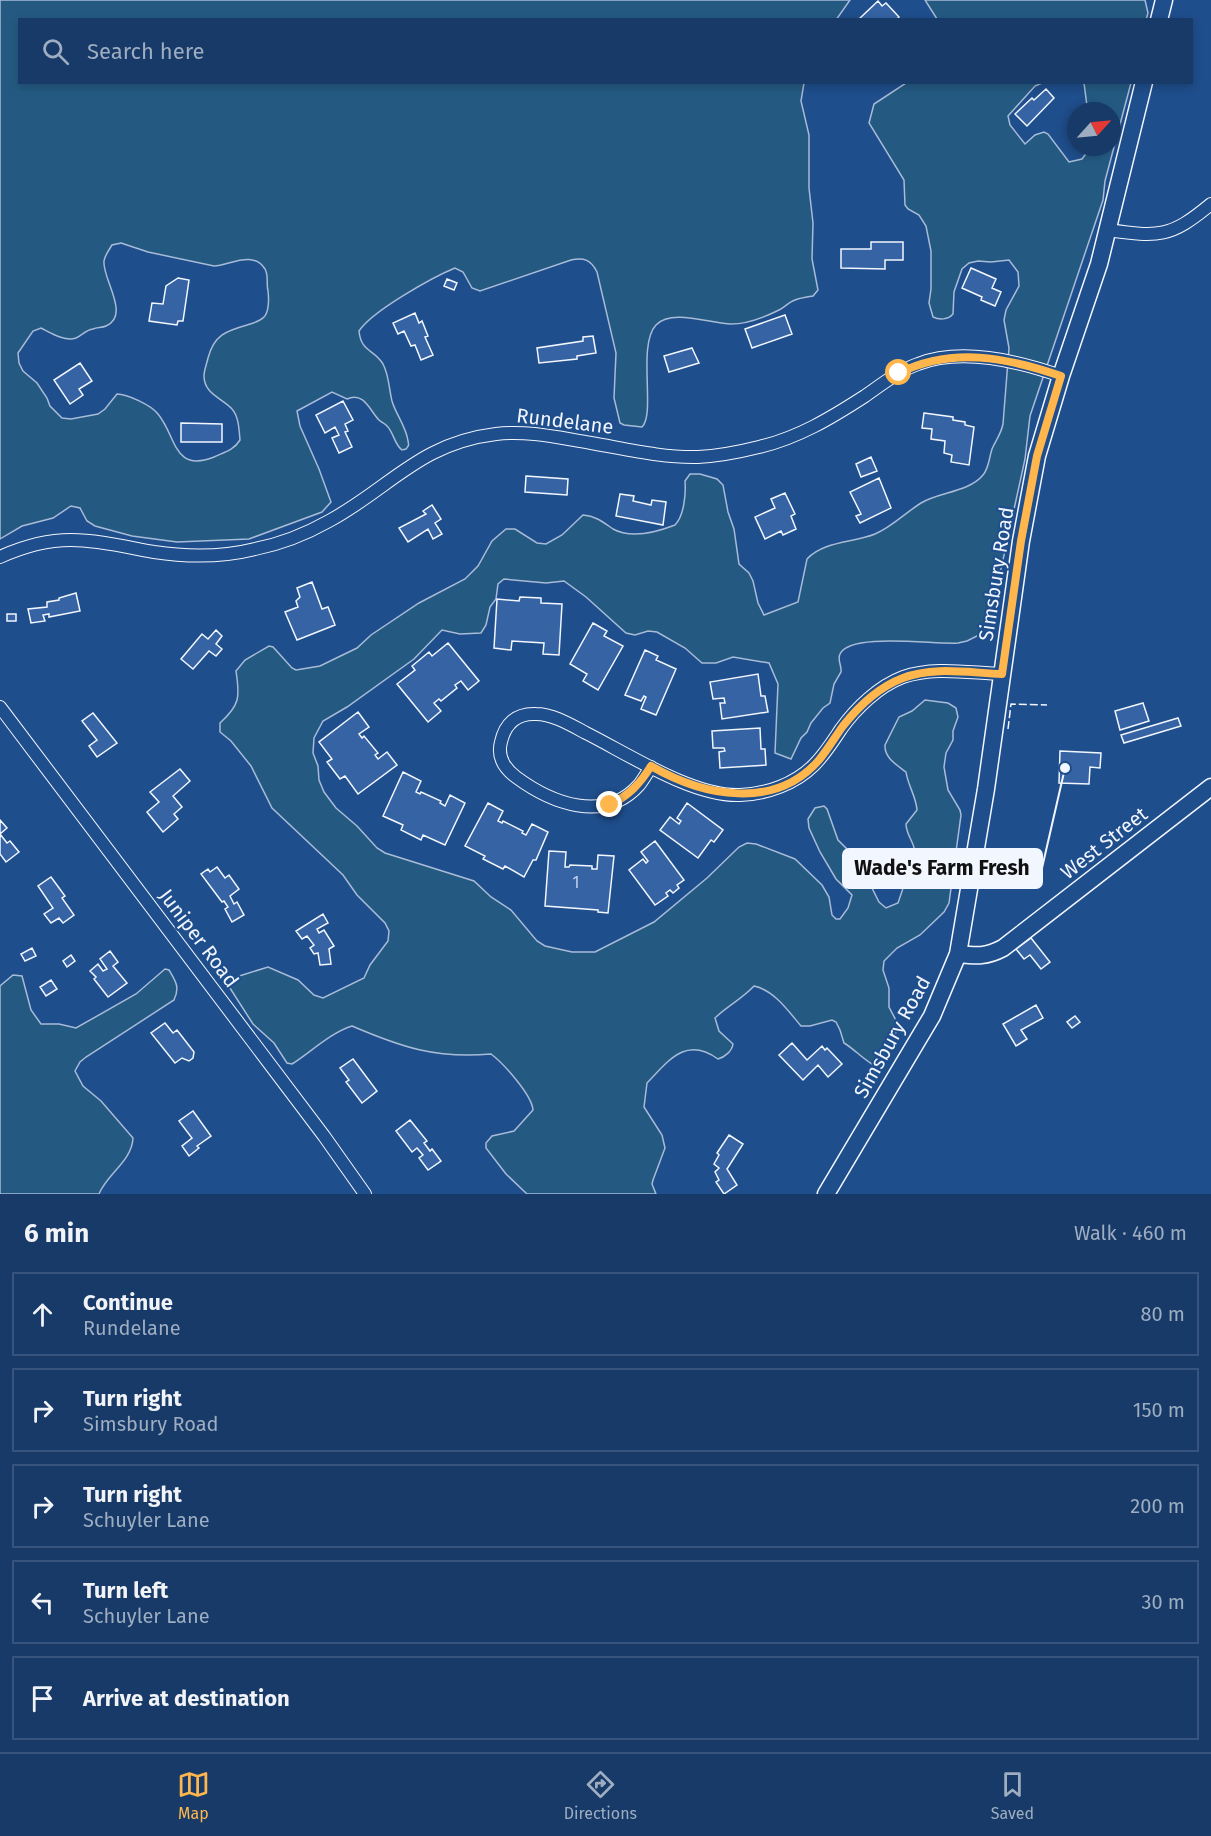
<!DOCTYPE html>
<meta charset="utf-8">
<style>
:root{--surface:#173a69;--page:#244571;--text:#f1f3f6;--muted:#9eadc0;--line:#36547d;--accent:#ffb74d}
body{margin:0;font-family:"Fira Sans",sans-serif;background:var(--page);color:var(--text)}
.compass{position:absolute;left:1067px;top:102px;width:54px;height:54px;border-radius:50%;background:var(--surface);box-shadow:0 3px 9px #0003;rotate:63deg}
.stop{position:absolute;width:18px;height:18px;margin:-14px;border:4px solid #ffb74d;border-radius:50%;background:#fff}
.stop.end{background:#ffb74d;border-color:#fff;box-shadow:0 2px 6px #0008}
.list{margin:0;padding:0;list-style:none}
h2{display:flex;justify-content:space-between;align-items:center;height:78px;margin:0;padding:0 24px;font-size:26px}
h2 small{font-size:20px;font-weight:400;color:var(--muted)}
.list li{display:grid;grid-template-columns:39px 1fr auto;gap:18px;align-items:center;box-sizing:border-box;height:84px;margin:0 12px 12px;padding:0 12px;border:2px solid var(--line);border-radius:0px}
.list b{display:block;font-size:22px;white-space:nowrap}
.list p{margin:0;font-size:20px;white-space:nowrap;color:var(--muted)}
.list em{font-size:20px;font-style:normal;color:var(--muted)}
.icon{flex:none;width:33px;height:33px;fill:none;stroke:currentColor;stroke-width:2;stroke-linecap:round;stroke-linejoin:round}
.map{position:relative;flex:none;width:1211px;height:1194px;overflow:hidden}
.search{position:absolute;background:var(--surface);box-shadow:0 3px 9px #0003;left:18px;right:18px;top:18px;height:66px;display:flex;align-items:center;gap:15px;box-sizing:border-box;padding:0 21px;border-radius:0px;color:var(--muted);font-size:22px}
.sheet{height:558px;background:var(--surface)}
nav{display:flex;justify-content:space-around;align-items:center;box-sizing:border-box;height:84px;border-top:2px solid var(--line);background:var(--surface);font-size:16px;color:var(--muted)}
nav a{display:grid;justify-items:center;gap:3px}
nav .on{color:var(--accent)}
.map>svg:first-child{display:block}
.green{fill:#245a82;stroke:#a8bbd7;stroke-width:1.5;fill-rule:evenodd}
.building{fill:#3563a3;stroke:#f2f6ff;stroke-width:1.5}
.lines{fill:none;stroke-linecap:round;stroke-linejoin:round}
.street-casing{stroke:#f2f6ff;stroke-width:14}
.secondary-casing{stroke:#f2f6ff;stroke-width:19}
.street{stroke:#1f4e8c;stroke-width:12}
.secondary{stroke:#1f4e8c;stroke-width:16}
.fence{stroke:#f2f6ff;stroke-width:1.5;stroke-dasharray:8 3;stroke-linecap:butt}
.route{stroke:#ffb74d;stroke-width:8}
.labels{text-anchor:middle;stroke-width:4.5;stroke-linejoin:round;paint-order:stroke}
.number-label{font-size:16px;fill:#c3d1e8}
.street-label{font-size:20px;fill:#f2f6ff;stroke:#1f4e8c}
.leader{fill:none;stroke:#f2f6ff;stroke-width:2}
.callout-dot{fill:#f2f6ff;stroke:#1f4e8c;stroke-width:2}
.callout{fill:#f2f6ff;stroke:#f2f6ff;stroke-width:2}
.callout-label{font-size:21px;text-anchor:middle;font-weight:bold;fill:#111}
</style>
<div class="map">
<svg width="1211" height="1194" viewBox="0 0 1211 1194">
<rect width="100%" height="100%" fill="#1f4e8c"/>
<!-- green -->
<path class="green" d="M0,0h850l-14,20h-816v62l784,1 -3,18 8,34v53l4,35 -1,36 6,31 -5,6c-6,1 -13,2 -18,4 -6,2 -10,7 -16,10 -14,7 -32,14 -48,14 -19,0 -60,-16 -75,1 -19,20 0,89 -14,102l-18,-2 -4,-2 -6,-25 2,-45 -19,-81c-6,-12 -13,-15 -26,-12l-91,31 -8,-3 -9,-16 -8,-4c-22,9 -83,43 -96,63 2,21 15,18 24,33 6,11 6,25 9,37 4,14 14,25 16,40 1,5 1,4 -2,8l-4,1c-8,-6 -8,-17 -15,-24 -2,-3 -5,-3 -8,-6 -9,-9 -15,-29 -32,-21l-15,-7 -35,19 3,15 19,43 12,33 -9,10 -73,27 -72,3 -45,-6 -37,-10 -8,-5 -7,-13 -9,-2 -18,12 -31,8 -22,13zM121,243l27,9 66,14c16,-1 39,-16 51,3 4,7 1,15 3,22 1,8 1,21 -4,26 -5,5 -11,6 -17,8 -21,6 -33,10 -39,33 -1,5 -4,12 -4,18 0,18 18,22 28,33 7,8 7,21 8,31 -6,10 -15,12 -26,17 -41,16 -37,-20 -56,-43 -7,-9 -31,-20 -41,-20l-12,15 -7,5 -27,5 -9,-1 -12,-12 -3,-8 -10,-15 -14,-12 -4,-8 -1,-10 15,-22 8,-3c10,5 24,14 35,10 6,-3 10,-8 17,-9 4,-2 9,-1 13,-3 25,-11 -4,-47 -2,-65 1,-6 5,-11 8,-16z
M925,0h220l3,13 -2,7 -209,-1z
M906,83h136l-7,3 -27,30 2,9 15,19 10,-9 9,-3 4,2 21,28 13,-3 9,-12h21v-36h-20l-5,-5 -3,-23h47l-26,98 -2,19 -73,216 -5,43 -33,151 1,15 -2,4 -24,12 -9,2c-22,2 -108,-11 -118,11 -3,6 2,12 1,18l-7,12 -4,19 -7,5 -12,15 -4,9 -6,6 -10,21 -16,-6 3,-69 -9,-21 -36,-6 -17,6h-14l-17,-15 -28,-16 -9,-1 -13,4 -9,-2 -40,-36 -22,-16 -18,2 -42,-4 -6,5 -2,15 -6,8 -4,18 -5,8 -21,1 -18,-4 -28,29 -67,48 -24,14 -9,17 -1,15 5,13 1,14 5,12 12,16 21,18 20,22 8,5 89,28 17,16 20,13 26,31 8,5 27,6h23l59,-30 53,-44 32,-31 8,-4 9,1 39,15 27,26 7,12 3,18 4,4h4l8,-11 4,-13 -16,-16 -16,-27 -11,-24 -1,-9 7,-11 9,-2 3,3 11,31 20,20 21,42 7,6 12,-5 17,-50c0,-10 -9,-18 -9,-29l11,-14c-1,-14 -9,-24 -11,-38 -9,-7 -22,-14 -21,-27l14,-28 13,-6 13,-11 23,3 8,5 2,9 -5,14v9l-7,13 -2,14 4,23 12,20 1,5 -12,88 -5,9 -24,23 -23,13 -13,13 -1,9 6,18v19l11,21 -12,14 -12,22h-4c-10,-6 -18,-15 -28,-21l-4,-13 -4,-8 -4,-2 -22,6h-9c-12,-14 -27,-36 -47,-40 -12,13 -27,20 -39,32l4,13 14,13c-1,7 -8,13 -15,15 -32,-23 -49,1 -71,24l-3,24 18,28 3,13 -12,32 -1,4 4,10h-129l-21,-20 -20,-26v-5l6,-7 22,-5 19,-21c-1,-15 -30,-47 -42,-56 -55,5 -90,-7 -139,-28 -22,7 -41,26 -60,38l-5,-1 -13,-20 -21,-19 -25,-39 5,-7 35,-11 30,13 16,15 9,3 41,-20 6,-13 18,-24 1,-10 -4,-8 -28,-28 -14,-20 -71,-67 -21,-42 -20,-25 -11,-9v-9c20,-18 20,-26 16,-52l9,-11 24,-14 4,1 19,21 4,2 24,-4 37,-18 14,-13 48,-32 46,-24 13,-13 14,-25 14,-12h9l22,14 9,1 16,-9 21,-20c13,1 20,7 30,14 18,10 44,3 62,-4 9,-9 11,-31 10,-44l5,-7h10l17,5 6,6 5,27 6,17 5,35 10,9 4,8 5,22 6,12 34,-13 9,-43c17,-18 46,-16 68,-25 17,-7 30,-21 46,-31 18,-11 48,-11 62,-28 6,-7 6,-17 9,-26 4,-9 9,-15 11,-25l6,-76 -5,-28 2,-10 13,-24 -1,-14 -9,-12 -18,2 -13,-1 -9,2 -7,6 -8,23 -1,22c-5,6 -14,6 -20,3l-4,-14 2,-14v-38l-5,-25 -7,-11 -11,-6 -3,-4 -1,-25 -35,-57 5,-19z
M165,969l4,1c7,12 11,17 5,30l-88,57 -6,5 -5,9 8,15 18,15 32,37c-1,23 -26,36 -34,56h-99v-208l13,-11 9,1 9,34 10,14h18l17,4 60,-34z"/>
<!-- building -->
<path class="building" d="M878,1l4,5 4,-3 13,14 -3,3h-38z
M1046,89l8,9 -27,28 -12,-12 17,-16 2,2z
M871,242h32v18h-18v9l-44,-1v-19h30z
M971,268l25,11 -4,9 9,4 -6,14 -14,-6 1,-3 -20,-9z
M178,278l11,2 -6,41h-5l-1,4 -28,-4 3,-18 11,1 3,-18z
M447,279l10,4 -3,7 -10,-4z
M415,313l4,10 3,-2 6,15 -3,1 8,18 -12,5 -6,-15 -4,1 -7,-15 -6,3 -5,-11z
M785,315l7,19 -40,14 -7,-19z
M593,336l3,17 -19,3v3l-38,4 -2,-15 46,-7v-4z
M692,348l7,15 -30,9 -5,-16z
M80,363l12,18 -13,8 4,6 -13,9 -16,-24z
M343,401l10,19 -8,4 3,7 -3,1 7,15 -13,6 -7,-15 7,-3 -4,-8 -10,6 -9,-18z
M924,413l29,4v3l12,2v3l9,2 -5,38 -18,-3 1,-7 -8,-2 1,-12 -14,-2 1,-10 -10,-1z
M181,423l41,1v18h-41z
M871,457l6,14 -16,6 -5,-13z
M526,476l42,3 -1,16 -42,-3z
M879,478l12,30 -31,15 -4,-7 5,-2 -11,-22z
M785,493l10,21 -4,2 5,13 -13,6 -2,-4 -16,8 -10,-22 20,-9 -4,-9z
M620,494l14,2 -1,5 18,4 1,-5 14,2 -3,23 -47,-9z
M432,505l9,14 -6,4 7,11 -9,5 -5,-10 -20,13 -9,-14 27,-14 -3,-3z
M312,582l10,27 6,-2 7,18 -38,15 -12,-28 13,-5 -2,-6 4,-4 -3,-9z
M76,593l4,18 -31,6v-3l-6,1 2,6 -14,2 -3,-14 19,-2v-5l12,-2v-2z
M520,597l21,1v5l21,1 -3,51 -16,-1 1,-11 -32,-2 -1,9 -17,-2 3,-49 22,2z
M7,614h9v7h-9z
M593,623l14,8 -3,5 19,10 -25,44 -15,-9 4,-7 -17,-10z
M216,630l6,6 -6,8 6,5 -6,7 -7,-5 -16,18 -12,-10 21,-25 6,5z
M448,643l31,38 -11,9 -7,-9 -6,4 2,3 -16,13 -2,-2 -5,4 7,8 -13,11 -31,-38 18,-14 -3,-4 17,-14 3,4z
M645,650l13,6 -2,4 20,9 -20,46 -15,-6 5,-12 -2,-1 -3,5 -16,-6z
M758,674l3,22h4l3,16 -46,7 -2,-16h5l-1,-5 -11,1 -3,-17z
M1143,703l6,18 -29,9 -5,-19z
M358,712l11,15 -10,7 3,4 2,-2 14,17 -3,2 3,4 9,-7 10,13 -39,29 -13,-18 -5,3 -13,-17 5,-3 -13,-17z
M93,713l24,30 -20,14 -8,-11 8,-6 -15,-19z
M1178,718l3,8 -57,17 -3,-8z
M760,728l1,21h4l1,16 -46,3 -1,-16 6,-1 -1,-3h-11l-1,-17z
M1060,751l41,2 -1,15 -10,-1 -1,17 -30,-1z
M180,769l10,12 -17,15 9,11 -8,7 4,5 -15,13 -16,-20 12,-10 -9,-10z
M403,772l18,9 -5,11 4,2 1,-2 20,9 -1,2 5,3 5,-11 15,8 -20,42 -22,-10 -2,5 -20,-10 2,-5 -20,-9z
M488,803l15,8 -5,10 4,2 1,-2 20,10 -1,2 4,2 6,-11 16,8 -12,28h-3l-9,17 -19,-11 -2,3 -20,-10 2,-3 -20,-10z
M687,803l36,27 -9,12 -3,-2 -13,18 -38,-28 10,-13 9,7 2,-3 -4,-3z
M0,820l7,8 -7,6 7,9 3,-2 9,11 -13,10 -6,-8z
M655,841l29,39 -7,5 2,3 -6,5 -3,-3 -4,3 2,3 -13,9 -26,-35 14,-11 3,4 2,-2 -7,-9z
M549,851l17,1 -1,15h4l1,-2 22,1v3h5l1,-14 16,1 -6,57 -10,-1v-2l-53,-4z
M217,867l8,11 4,-3 10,14 -9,7 4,8 3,-2 7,13 -12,7 -7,-13 3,-2 -4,-6 -2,1 -21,-28 7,-5 2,3z
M51,877l14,19 -3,2 12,17 -11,8 -4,-5 -8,5 -7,-9 9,-6 -15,-22z
M323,914l5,9 -11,6 2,4 5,-3 10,16 -5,3 2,15 -11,1 -2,-12 -4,1 -4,-6 4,-3 -7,-9 -5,3 -6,-8z
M1031,938l19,24 -9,7 -11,-14 -6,4 -8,-10z
M32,948l4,8 -11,5 -4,-7z
M110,951l8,11 -5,4 14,17 -19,14 -14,-18 2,-2 -6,-6 8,-7 5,7 4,-2 -7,-10z
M71,955l4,6 -8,6 -4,-6z
M51,980l6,9 -11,7 -6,-9z
M1036,1005l7,13 -22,12 6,9 -11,7 -13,-22z
M1075,1016l5,6 -8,6 -5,-6z
M165,1023l8,10 4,-3 17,22 -1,6 -4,3 -7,-3 -7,5 -24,-30z
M792,1043l15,17 15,-14 3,4 2,-2 15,16 -14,13 -10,-12 -15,15 -24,-25z
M353,1059l24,32 -15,12 -16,-21 3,-2 -9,-12z
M193,1111l18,25 -14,10 2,2 -10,8 -7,-10 10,-8 -13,-17z
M410,1120l17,21 -3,2 6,8 2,-2 9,12 -13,9 -9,-12 4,-3 -6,-7 -5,4 -16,-21z
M729,1135l14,9 -16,25 10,16 -13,9 -8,-12 3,-2 -4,-8 4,-4 -5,-4 5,-9 -2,-2z"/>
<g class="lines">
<defs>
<path id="street" d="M1108,230c51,7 62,8 103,-26
M0,557c22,-10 46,-17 71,-17 28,0 55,7 83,12 33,5 69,5 101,-3 25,-5 51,-15 74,-28 61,-33 91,-78 167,-87 32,-4 64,4 95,9 35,6 72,15 107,14 20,-1 41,-5 61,-10 39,-9 72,-29 106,-51 16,-11 33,-25 53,-32 44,-17 100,-3 143,12
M0,707l324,429 41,58
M651,767c-4,6 -8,13 -12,18 -35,39 -88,18 -123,-8 -12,-9 -19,-20 -15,-35 4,-18 15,-29 35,-28 17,0 35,11 50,19 42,21 107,64 154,62 27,-1 55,-11 74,-30 11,-11 19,-24 27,-36 15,-21 38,-43 62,-52 31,-11 67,-4 99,-3"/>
<path id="secondary" d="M1159,20l5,-20
M958,954c19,2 28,3 45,-6l208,-161
M826,1194l106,-178 26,-62 28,-165 35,-248 16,-85 24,-80 38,-112 45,-182"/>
</defs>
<!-- street casing -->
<use href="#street" class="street-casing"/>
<!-- secondary casing -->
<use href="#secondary" class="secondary-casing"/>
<!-- street -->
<use href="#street" class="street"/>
<!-- secondary -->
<use href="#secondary" class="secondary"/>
<!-- fence -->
<path class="fence" d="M1008,729l3,-25 36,1"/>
</g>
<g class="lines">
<!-- route -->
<path class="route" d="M610,805c19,-10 30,-21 41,-39 52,30 124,45 168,-6 9,-11 16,-23 24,-34 15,-19 36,-39 60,-48 30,-12 67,-5 99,-4l19,-133 16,-85 24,-80c-55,-19 -109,-29 -162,-3"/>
</g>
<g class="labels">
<!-- number labels -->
<g class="number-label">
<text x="576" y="888">1</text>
</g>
<!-- street labels -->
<g class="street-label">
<text transform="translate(565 421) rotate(7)" y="7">Rundelane</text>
<text transform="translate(996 574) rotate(-81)" y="7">Simsbury Road</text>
<text transform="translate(1104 843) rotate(-38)" y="7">West Street</text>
<text transform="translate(199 938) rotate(53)" y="7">Juniper Road</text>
<text transform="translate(892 1037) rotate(-61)" y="7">Simsbury Road</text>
</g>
</g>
<!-- callouts -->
<path class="leader" d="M1065 768L1042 868"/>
<circle class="callout-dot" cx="1065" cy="768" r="6"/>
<rect class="callout" x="843" y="849" width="199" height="39" rx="6"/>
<g class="callout-label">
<text x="942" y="875">Wade's Farm Fresh</text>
</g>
</svg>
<svg class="compass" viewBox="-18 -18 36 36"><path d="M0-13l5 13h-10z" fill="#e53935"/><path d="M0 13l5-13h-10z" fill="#9eadc0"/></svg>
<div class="stop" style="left:899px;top:373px"></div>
<div class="stop end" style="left:610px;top:805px"></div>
<div class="search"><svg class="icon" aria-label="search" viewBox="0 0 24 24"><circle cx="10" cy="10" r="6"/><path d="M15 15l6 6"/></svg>Search here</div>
</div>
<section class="sheet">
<h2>6 min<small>Walk · 460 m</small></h2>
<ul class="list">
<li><svg class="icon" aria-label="ahead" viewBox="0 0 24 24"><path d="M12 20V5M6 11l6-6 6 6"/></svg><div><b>Continue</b><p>Rundelane</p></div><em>80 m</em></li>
<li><svg class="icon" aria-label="right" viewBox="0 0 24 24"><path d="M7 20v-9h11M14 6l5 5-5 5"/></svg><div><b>Turn right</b><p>Simsbury Road</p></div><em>150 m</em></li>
<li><svg class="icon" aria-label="right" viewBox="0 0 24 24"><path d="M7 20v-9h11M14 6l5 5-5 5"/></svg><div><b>Turn right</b><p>Schuyler Lane</p></div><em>200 m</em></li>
<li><svg class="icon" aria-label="left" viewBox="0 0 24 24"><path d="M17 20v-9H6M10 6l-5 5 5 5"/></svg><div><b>Turn left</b><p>Schuyler Lane</p></div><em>30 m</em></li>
<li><svg class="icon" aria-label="arrive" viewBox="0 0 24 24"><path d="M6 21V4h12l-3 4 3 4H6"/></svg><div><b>Arrive at destination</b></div></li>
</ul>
</section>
<nav>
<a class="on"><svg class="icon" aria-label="map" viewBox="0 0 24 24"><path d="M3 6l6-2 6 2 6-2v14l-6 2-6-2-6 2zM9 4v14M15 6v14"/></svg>Map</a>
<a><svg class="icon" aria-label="directions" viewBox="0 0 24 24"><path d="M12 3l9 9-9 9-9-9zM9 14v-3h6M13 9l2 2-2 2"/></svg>Directions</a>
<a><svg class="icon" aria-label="saved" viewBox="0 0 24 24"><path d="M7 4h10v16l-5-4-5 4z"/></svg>Saved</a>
</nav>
